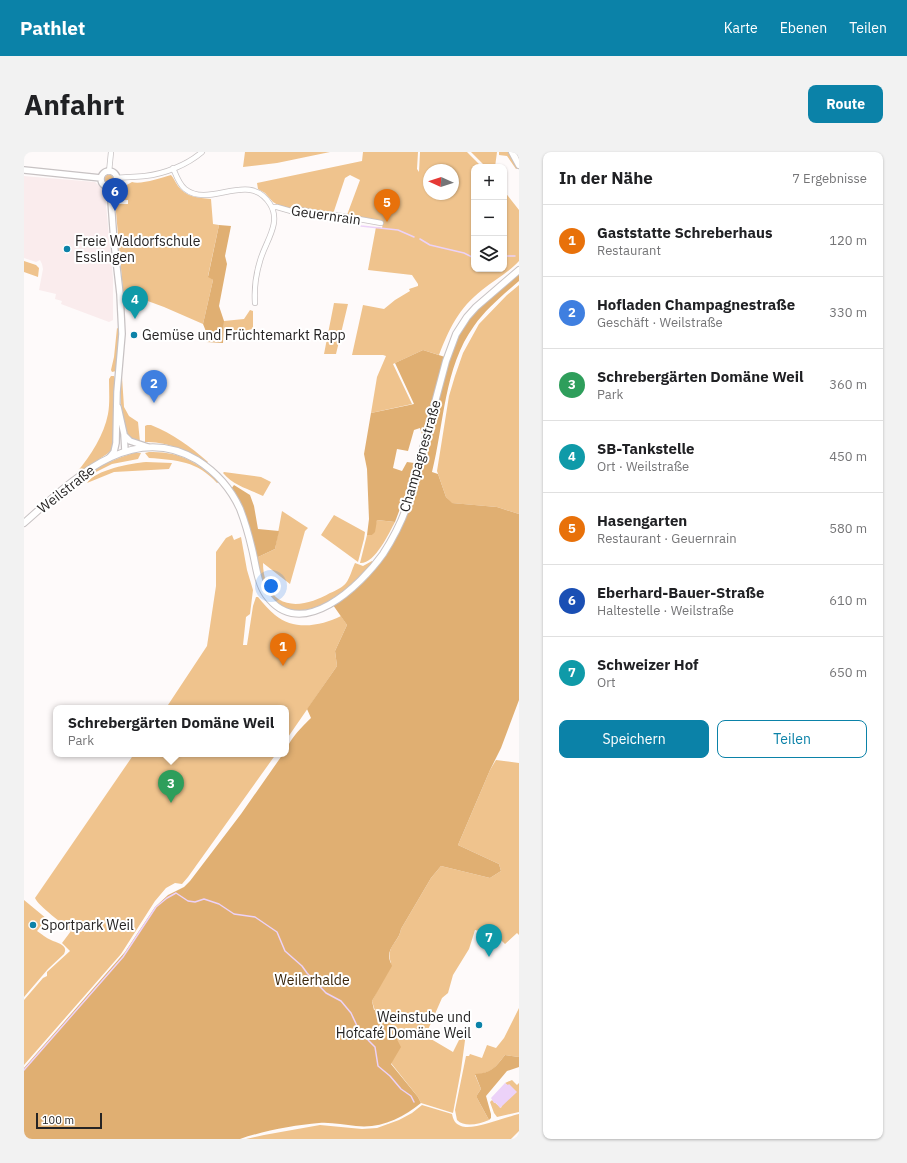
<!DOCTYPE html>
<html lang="de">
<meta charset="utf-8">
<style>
:root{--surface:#fff;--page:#f2f2f2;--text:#202124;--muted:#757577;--line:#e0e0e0;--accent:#0b82a8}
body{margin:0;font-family:"IBM Plex Sans",sans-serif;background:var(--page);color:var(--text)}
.controls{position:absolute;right:12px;top:12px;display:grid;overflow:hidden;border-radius:8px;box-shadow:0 1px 3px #0004}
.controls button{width:36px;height:36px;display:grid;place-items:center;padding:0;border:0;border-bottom:1px solid var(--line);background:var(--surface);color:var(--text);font:20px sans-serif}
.compass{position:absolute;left:399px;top:12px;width:36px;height:36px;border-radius:50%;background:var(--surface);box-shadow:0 1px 3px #0004;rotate:273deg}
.scale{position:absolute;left:12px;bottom:10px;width:66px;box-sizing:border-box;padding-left:4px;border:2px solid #262424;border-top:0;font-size:11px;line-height:14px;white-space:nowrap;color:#262424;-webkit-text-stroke:3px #fff;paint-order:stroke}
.you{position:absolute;left:247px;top:434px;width:14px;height:14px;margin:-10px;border:3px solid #fff;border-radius:50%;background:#1a73e8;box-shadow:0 0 0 6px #1a73e833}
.badge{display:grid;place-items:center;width:26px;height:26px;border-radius:50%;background:var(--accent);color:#fff;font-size:13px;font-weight:700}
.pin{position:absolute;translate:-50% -33px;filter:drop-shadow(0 1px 2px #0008)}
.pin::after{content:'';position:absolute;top:21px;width:14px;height:12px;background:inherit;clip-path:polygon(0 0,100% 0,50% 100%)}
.popup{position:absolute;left:29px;top:553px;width:236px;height:52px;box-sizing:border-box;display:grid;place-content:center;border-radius:8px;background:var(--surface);filter:drop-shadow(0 1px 3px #0005);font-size:13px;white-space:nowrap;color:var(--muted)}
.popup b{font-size:15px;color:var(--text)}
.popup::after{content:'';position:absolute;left:50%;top:100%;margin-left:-8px;border:8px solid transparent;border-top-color:var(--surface)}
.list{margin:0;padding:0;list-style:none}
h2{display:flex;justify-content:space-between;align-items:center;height:52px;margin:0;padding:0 16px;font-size:17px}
h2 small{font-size:13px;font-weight:400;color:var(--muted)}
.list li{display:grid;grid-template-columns:26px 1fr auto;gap:12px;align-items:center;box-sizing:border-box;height:72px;padding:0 16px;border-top:1px solid var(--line)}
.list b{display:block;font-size:15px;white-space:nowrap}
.list p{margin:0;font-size:13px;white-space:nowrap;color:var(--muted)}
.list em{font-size:13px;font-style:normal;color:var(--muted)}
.actions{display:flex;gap:8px;padding:12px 16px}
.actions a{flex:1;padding:9px 0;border:1px solid var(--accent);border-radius:8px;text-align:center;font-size:14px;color:var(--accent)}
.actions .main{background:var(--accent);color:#fff}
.icon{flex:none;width:22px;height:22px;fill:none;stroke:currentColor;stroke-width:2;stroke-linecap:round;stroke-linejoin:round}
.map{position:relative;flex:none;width:495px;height:987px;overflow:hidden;border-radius:8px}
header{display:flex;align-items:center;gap:24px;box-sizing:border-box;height:56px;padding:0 20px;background:var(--accent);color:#fff}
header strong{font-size:19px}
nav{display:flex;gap:22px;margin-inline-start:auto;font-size:14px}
.intro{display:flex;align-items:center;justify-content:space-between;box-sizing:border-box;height:96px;padding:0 24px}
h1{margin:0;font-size:28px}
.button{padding:10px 18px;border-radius:8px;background:var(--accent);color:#fff;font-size:14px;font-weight:700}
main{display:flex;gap:24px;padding:0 24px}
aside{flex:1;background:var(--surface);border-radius:8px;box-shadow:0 1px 3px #0004}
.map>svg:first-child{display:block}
.built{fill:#faeced}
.green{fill:#efc38d;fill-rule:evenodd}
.forest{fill:#e0af72}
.water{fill:#ecd2f8}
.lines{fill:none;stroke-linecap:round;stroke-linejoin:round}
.stream{stroke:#ecd2f8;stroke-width:1.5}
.minor-casing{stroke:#c7c2c3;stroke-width:6}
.tertiary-casing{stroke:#c7c2c3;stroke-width:8}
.secondary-casing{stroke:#c7c2c3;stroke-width:8}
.minor{stroke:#fff;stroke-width:4.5}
.tertiary{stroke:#fff;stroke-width:5.5}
.secondary{stroke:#fff;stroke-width:6}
.poi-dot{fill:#0b82a8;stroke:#fff;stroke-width:1.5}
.labels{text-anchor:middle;stroke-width:4;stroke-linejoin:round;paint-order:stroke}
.street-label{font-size:14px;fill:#262424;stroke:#fff}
.poi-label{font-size:14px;fill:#262424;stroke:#fff;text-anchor:start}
.park-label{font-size:14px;fill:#39250a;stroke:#fff}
</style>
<header>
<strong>Pathlet</strong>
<nav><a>Karte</a><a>Ebenen</a><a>Teilen</a></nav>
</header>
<div class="intro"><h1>Anfahrt</h1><a class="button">Route</a></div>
<main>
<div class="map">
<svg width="495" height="987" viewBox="0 0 495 987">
<rect width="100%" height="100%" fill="#fefafa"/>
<!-- built -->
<path class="built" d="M0,24l71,6 8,7 2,5 8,84v42l-4,2 -48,-18 1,-3 -7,-2 1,-5 -17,-4 4,-21 -1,-5 -2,-4 -4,2 -12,-4z"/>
<!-- green -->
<path class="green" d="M221,0h85l-53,11 -34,4z
M339,0h55l-1,17 2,3 1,-20h47l15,15h-8v102h30v-78l15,19v51c-11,12 -25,19 -37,29 -23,18 -33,39 -43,65l-16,-5 -30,14 19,40 -41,9 6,-36 9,-21 -3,-1h-31l11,-50 21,4 11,-9 15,-9 -1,-2 9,-3v-2l-6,-9 -44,-5 8,-43 6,1 1,-5 -12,-4 -24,-4 13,-35 -10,-5 -5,3 -12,36 -31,-5 -5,-2 -7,2 -12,-4 -5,-3 -8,-9 -7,-4 -1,-6 105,-22zM405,18h24v24h-24z
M447,0h26l-2,15h-9z
M475,0h10l9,16 -2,1 -9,-13 -8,-1z
M80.5 27a4.5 4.5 0 1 1 9 0a4.5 4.5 0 1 1-9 0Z
M147,23c3,3 4,7 7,11 8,11 20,12 33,13l2,25 6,1 -11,51 5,4 -10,44 -39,-17 -38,-14 -3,-2 -7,-79v-8h12v-4h-5v-13l9,-5c8,3 29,-4 39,-7z
M0,109l12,4 3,3 -1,9 -14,-5z
M495,133v229l-22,-7 -46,-4 -5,-6 -9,-26 12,-75 6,-20 8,-23 16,-29 28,-29z
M310,151l14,1 -12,50h-12z
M226,158l3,1v18l-29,6v-14l20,-2z
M93,176l2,1 -2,39 -1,3 -4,1 -1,-2 3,-13z
M87,224h3l1,3 -2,27 2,35 -2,8 -6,5 -29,19 -1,-1c14,-17 27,-37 31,-58 2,-11 1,-23 1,-35z
M97,225h1l2,30 5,9 9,6 2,20c-7,-1 -11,-3 -14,-10l-5,-28z
M123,273h4c22,9 39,21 57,37l-2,2c-18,-13 -39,-23 -61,-22v-16z
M125,300c31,-1 48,10 70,30l-2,1c-20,-22 -40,-23 -68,-25l-4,-5z
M110,301h7l-3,6 -26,5 -28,14c13,-12 33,-20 50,-25z
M122,310l26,1 -3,6 -55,3 -27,11c8,-13 44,-20 59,-21z
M200,320l37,5 10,5 -8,14c-14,-7 -29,-10 -40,-23z
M258,359l26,17 -3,3 -15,53 -27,-21c0,7 1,14 4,21 12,29 42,21 63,9 5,-2 13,-6 16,-10 4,-5 6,-14 9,-20l8,3 9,-5 1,1c-24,29 -79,77 -108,26 -5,-9 -6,-20 -9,-30l19,-9z
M310,363l31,17 -1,7 -6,23 -37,-27z
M353,368l18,2c-6,11 -20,42 -35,41l7,-28h5z
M208,383l2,5 7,-3 6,33 6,20 -3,24 -4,3 -3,28h4l6,-39 3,-9h2c5,6 11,13 17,18 19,16 46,11 66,1l6,9 -12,26 2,15 -51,74v-32h-120l41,-62 9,-60v-34l10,-14z
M110,602h142l-88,123 -6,7 -7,-1 -9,5 -11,13 -34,53 -97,111v-65l19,-22 4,-2v-4l23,-21 -8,-8 9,-12c-8,-8 -32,-24 -36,-33z
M472,608l23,3v172l-2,-2 -12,11 -10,-10 -20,-4 -6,19 -16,26 -5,18 -6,5 -15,34 4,7 22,13 10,-20 3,1 -5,37 -8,43 -32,-10 -3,-6 -27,-34 -19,-62 19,-38c-6,-17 8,-20 10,-34l30,-51 10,-12 49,12 11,-7 -2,-7 -41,-19 32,-75z
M0,748l23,19 -10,12c5,3 9,7 14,9 6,3 18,5 13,14l-16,15 -24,28z
M495,856v49l-14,-2c-10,13 -14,18 -30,20l6,14 -4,6v3l12,22c-10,4 -24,8 -32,0l-2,-10 11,-54h3l1,-2 12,4 5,-13 9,3 8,-10z
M488,928l5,5 2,-2v29l-22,5 -3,-4 -4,-11 2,-2 9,8 7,-22 -3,-3z
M398,953l30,9c1,5 3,10 9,12 11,5 44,-9 58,-12v17l-8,8h-265l18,-4 56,-10 42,4 15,-1 22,-8 13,-7z"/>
<!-- forest -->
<path class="forest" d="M195,73l12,1 -6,30 2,8 -8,42 5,15 -1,22 -17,-1 1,-8 -4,-10 10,-44 -5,-3z
M495,122v7c-16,14 -33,28 -45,45 -30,41 -30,99 -42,146l6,2 8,23 6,6 45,4 22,7v186l-18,48 -11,22 -32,75 41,19 2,7 -11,7 -49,-12 -10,12 -30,51c-1,10 -12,17 -12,27 0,4 2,7 3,10l-20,35 2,9 6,1 5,6 16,30 -10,17 27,33 3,6c-18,15 -41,26 -65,23 -12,-1 -25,-4 -37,-3 -24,2 -56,8 -79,16h-216v-71l101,-116 30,-45 13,-12 16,-8 6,-6 51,-67 42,-60h3c0,-12 17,-28 25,-36l-4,-9 30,-43 -2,-15 12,-26 -14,-20 31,-26 47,-76 35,-133 11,-32 8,-14 12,-14z
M399,198l22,7 -20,77h-3l-2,-6 -6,2 -6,21 -11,-2 -4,19 9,3 5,-9 7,1 -7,27 -12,32 -18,-2 -2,12 -3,3h-5l2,-16 -2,-50 -3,-15 7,-41 43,-9 -19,-41z
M210,333l16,10 4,11 4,23 21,2 -4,18 -19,9 -25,-69z
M481,903l14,2v10l-12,4 -21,25 5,18v4l-2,2 -12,-22v-3l4,-6 -6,-15c16,-1 20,-6 30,-19z"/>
<!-- water -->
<path class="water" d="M481,931l3,2 1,-1 8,8 -17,16 -4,-5h-2l-3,-5z"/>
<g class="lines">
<!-- stream -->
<path class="stream" d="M277,60l42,9 14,1 4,4 37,4 16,7
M396,87l10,6 34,8 10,5
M480,104h11
M0,918l99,-113 33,-50 11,-9 9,-5 12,8 7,1 9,-3 15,5 15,10 21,3 22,15 8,19 17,15 5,7 19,20 15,8 10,12 7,15 11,13 6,6 3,19 12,10 11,13 10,7 3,6"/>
<defs>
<path id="minor" d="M149,16c3,7 6,16 12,21 25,20 64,-19 85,15 12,19 -5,38 -10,57 -4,13 -6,28 -5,42
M85,20l2,-20
M92,26c10,-1 19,-1 29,-2 19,-2 42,-11 57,-24
M248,55h5l14,4 10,-1 16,3 25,3 39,7"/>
<path id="tertiary" d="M0,18l77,8
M77 27a8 8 0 1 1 16 0a8 8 0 1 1-16 0Z
M94,255l6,27 1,17
M101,284l5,5 18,6
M85,306l5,-6 2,-9 1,-51 5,-58 -2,-40 -6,-52 -4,-55"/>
<path id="secondary" d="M488,0l7,13
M0,371c47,-41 106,-103 173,-63 19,12 34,29 43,49 5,13 9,27 12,40 4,16 5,33 14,46 35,49 95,-10 117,-41 11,-17 20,-35 26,-54l37,-139 10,-27 11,-17 9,-10 43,-37"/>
</defs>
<!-- minor casing -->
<use href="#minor" class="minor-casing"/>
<!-- tertiary casing -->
<use href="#tertiary" class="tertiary-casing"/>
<!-- secondary casing -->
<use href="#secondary" class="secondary-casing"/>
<!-- minor -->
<use href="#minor" class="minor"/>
<!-- tertiary -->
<use href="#tertiary" class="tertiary"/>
<!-- secondary -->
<use href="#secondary" class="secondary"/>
</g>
<!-- markers -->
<g class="poi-dot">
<circle cx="43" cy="97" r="4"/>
<circle cx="110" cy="183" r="4"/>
<circle cx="9" cy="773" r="4"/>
<circle cx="455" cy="873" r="4"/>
</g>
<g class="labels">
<!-- street labels -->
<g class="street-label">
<text transform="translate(302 63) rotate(8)" y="5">Geuernrain</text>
<text transform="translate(396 304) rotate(-74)" y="5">Champagnestraße</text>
<text transform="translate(42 337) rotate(-38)" y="5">Weilstraße</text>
</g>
<!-- poi labels -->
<g class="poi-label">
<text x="51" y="94">Freie Waldorfschule<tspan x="51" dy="16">Esslingen</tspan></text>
<text x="118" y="188">Gemüse und Früchtemarkt Rapp</text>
<text x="17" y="778">Sportpark Weil</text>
<text x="447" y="870" text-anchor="end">Weinstube und<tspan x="447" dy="16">Hofcafé Domäne Weil</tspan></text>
</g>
<!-- park labels -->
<g class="park-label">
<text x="288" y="833">Weilerhalde</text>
</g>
</g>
</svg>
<div class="controls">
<button>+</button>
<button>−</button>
<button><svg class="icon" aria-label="layers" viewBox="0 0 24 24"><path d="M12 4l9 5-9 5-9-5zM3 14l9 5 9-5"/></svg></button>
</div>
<svg class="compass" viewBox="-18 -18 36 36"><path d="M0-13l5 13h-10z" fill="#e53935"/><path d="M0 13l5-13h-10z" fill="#757577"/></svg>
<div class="scale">100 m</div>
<div class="you"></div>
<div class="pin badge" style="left:259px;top:514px;background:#e8710a">1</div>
<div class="pin badge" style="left:130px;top:251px;background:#3f7fe0">2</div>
<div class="pin badge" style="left:147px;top:651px;background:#2e9e5b">3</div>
<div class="popup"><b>Schrebergärten Domäne Weil</b>Park</div>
<div class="pin badge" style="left:111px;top:167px;background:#0f9aa8">4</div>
<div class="pin badge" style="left:363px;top:70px;background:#e8710a">5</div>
<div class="pin badge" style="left:91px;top:59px;background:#1a4fb4">6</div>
<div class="pin badge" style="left:465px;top:805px;background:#0f9aa8">7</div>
</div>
<aside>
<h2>In der Nähe<small>7 Ergebnisse</small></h2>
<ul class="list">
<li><span class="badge" style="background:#e8710a">1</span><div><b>Gaststatte Schreberhaus</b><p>Restaurant</p></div><em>120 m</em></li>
<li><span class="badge" style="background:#3f7fe0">2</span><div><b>Hofladen Champagnestraße</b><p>Geschäft · Weilstraße</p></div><em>330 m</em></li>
<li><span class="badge" style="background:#2e9e5b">3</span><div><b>Schrebergärten Domäne Weil</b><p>Park</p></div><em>360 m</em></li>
<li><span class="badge" style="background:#0f9aa8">4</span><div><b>SB-Tankstelle</b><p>Ort · Weilstraße</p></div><em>450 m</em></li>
<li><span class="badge" style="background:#e8710a">5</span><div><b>Hasengarten</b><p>Restaurant · Geuernrain</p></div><em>580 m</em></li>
<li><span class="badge" style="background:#1a4fb4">6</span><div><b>Eberhard-Bauer-Straße</b><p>Haltestelle · Weilstraße</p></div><em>610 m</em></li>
<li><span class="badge" style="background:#0f9aa8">7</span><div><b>Schweizer Hof</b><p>Ort</p></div><em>650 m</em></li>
</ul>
<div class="actions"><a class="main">Speichern</a><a>Teilen</a></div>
</aside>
</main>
